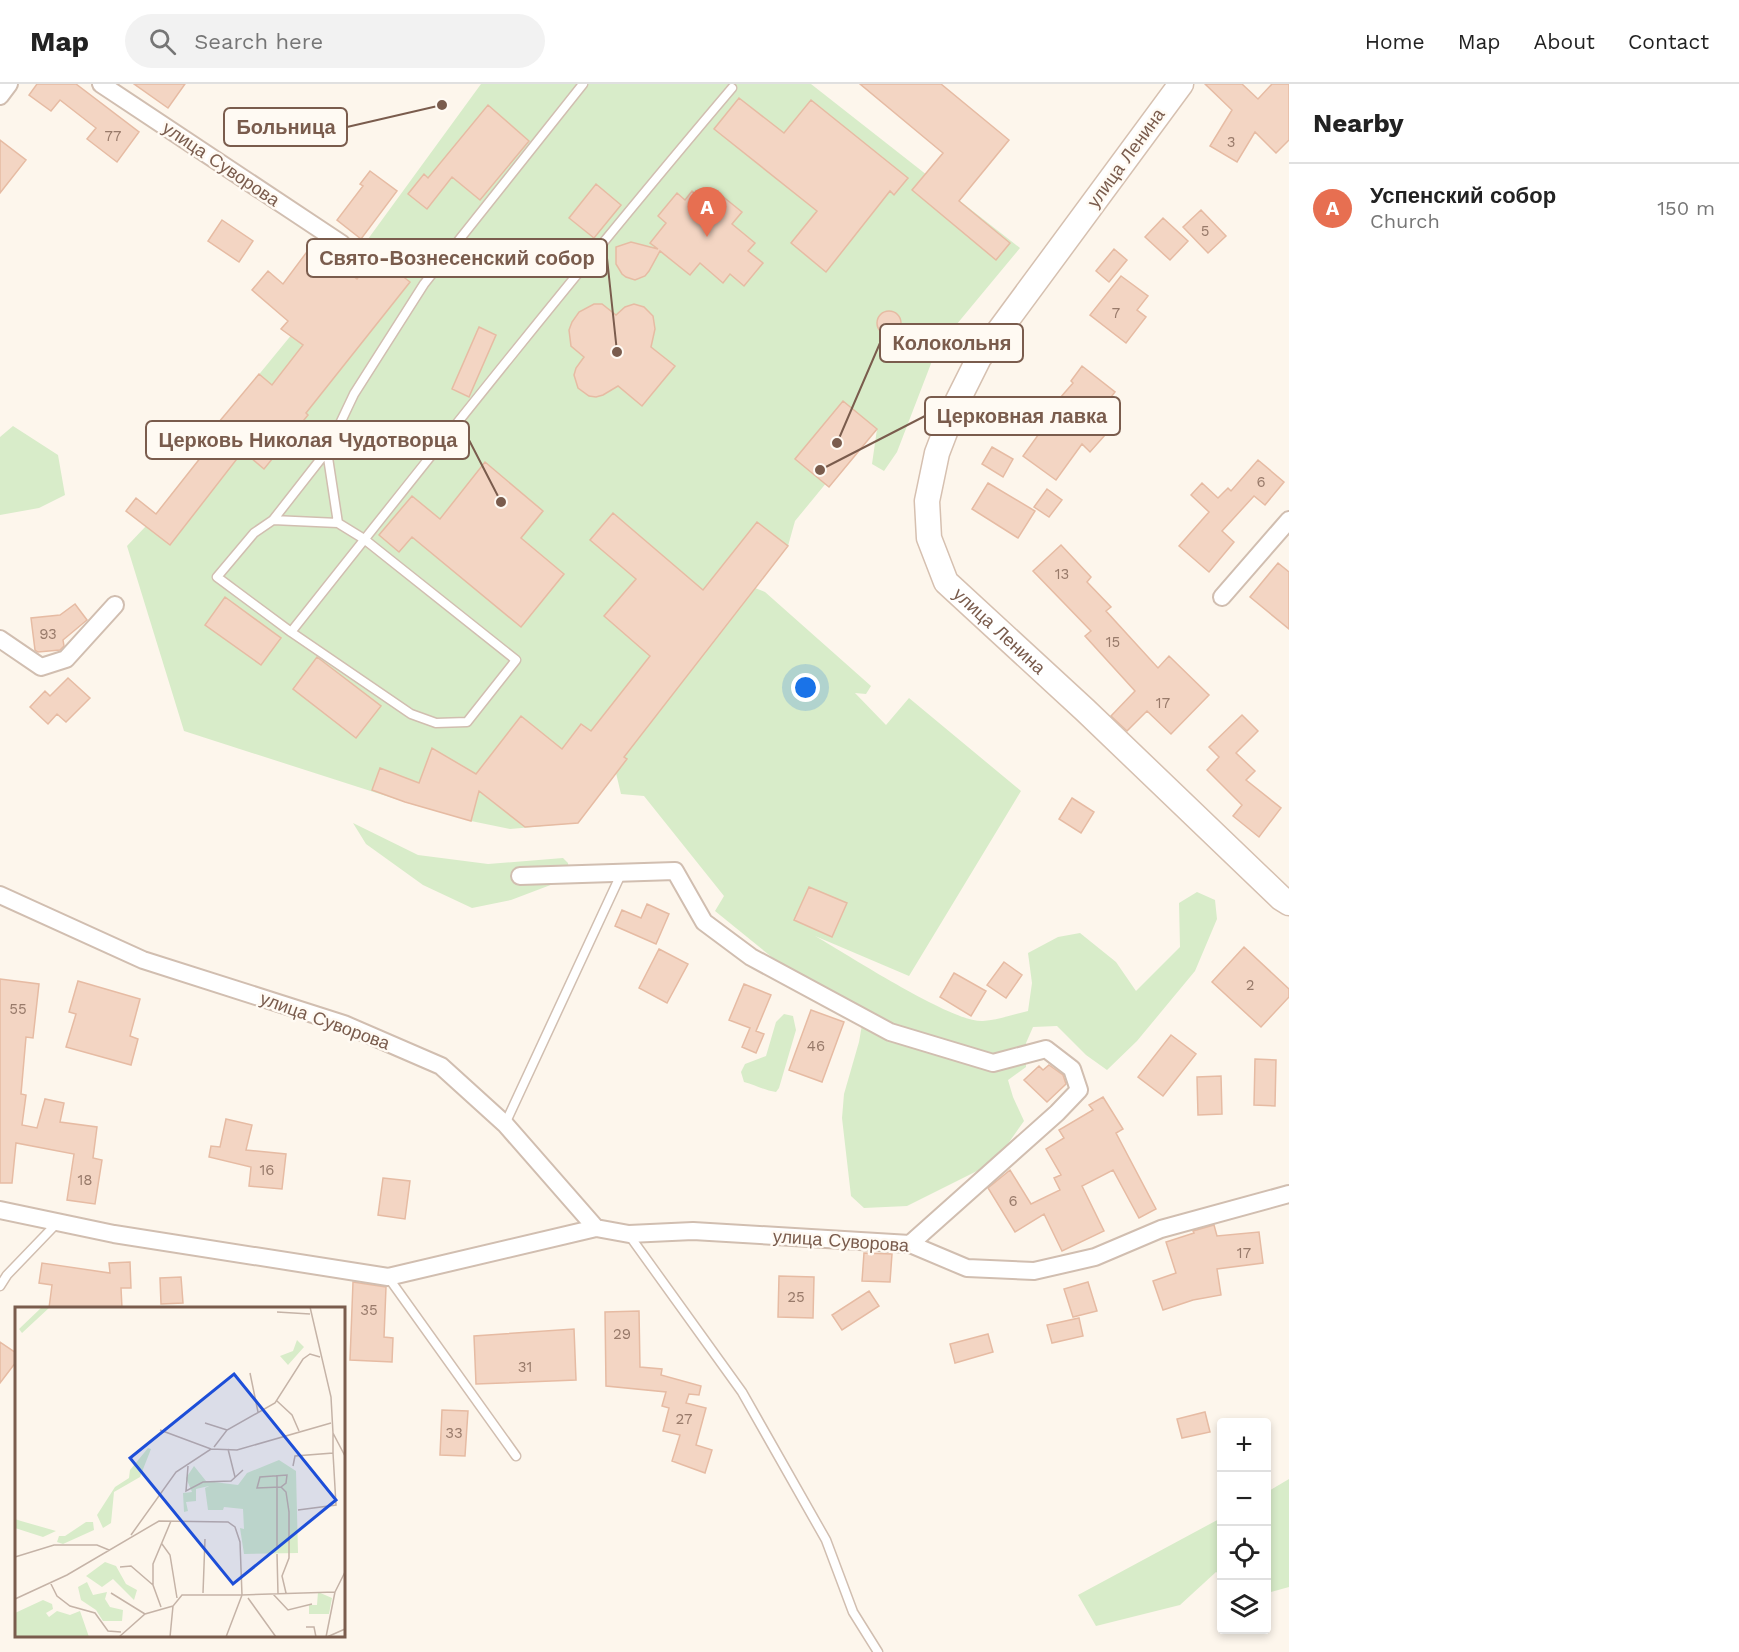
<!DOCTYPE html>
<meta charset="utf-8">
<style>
:root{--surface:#fff;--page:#f2f2f2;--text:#222;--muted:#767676;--line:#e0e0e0;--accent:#e76f51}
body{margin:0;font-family:"Work Sans",sans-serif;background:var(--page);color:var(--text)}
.controls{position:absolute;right:18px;bottom:18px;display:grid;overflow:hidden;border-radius:6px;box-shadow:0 3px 9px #0003}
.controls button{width:54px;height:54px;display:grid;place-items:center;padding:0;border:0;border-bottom:2px solid var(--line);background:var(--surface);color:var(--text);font:30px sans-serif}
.you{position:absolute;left:806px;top:604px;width:21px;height:21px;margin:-15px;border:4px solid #fff;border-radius:50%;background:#1a73e8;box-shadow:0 0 0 9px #1a73e833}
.badge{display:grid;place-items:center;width:39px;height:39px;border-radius:50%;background:var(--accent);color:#fff;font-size:20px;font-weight:700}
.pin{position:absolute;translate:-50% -50px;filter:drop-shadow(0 2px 3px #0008)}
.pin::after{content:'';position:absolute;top:32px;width:21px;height:18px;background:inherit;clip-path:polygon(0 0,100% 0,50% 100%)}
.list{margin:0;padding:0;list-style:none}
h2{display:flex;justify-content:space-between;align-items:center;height:78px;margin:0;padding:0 24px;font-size:26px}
h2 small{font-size:20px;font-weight:400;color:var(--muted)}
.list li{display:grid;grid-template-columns:39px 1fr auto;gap:18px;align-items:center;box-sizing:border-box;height:90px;padding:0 24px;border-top:2px solid var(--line)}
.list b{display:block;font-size:22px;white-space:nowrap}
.list p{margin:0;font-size:20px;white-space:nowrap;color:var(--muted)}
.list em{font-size:20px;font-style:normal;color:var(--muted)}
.icon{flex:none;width:33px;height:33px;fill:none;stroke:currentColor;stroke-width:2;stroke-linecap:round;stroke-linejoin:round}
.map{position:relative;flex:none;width:1289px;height:1568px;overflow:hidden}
header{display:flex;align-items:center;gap:36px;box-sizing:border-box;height:84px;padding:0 30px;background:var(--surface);border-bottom:2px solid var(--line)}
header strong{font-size:28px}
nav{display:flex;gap:33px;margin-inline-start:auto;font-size:21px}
.search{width:420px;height:54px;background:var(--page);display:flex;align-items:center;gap:15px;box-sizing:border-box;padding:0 21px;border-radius:33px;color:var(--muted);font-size:22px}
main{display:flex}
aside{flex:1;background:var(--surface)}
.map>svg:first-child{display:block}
.green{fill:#d8ecc9}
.building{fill:#f3d5c3;stroke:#e6bba3;stroke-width:1.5}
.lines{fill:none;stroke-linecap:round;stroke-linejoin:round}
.service-casing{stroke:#d1beb0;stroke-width:11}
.minor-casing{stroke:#d1beb0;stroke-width:20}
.secondary-casing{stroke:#d6c0b0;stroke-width:27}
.service{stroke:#fff;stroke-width:8}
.minor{stroke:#fff;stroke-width:16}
.secondary{stroke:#fff;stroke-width:24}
.labels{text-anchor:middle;stroke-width:5;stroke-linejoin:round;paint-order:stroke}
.number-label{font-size:15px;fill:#987a6a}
.street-label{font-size:18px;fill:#7a5c4d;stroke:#fffaf3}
.inset-road{fill:none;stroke:#c5b3a7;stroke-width:1.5}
.view{fill:#1d4ed8;fill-opacity:0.15;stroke:#1d4ed8;stroke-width:3}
.inset-edge{fill:none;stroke:#7a5c4d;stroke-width:3}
.leader{fill:none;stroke:#7a5c4d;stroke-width:2}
.callout-dot{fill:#7a5c4d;stroke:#fffaf3;stroke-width:2}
.callout{fill:#fffaf3;stroke:#7a5c4d;stroke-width:2}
.callout-label{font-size:20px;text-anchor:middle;font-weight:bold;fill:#7a5c4d}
</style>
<header>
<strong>Map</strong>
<div class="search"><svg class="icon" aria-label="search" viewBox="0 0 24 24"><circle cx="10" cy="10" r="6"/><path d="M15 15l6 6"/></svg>Search here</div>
<nav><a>Home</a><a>Map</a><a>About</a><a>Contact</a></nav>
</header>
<main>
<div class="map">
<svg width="1289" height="1568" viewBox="0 0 1289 1568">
<rect width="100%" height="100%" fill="#fdf6ec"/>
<!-- green -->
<path class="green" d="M481,0h330l209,164 -83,100 -40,104 -13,19 -12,-7 5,-35 -4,-3 -78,95 -7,25 -33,42 10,4 106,94 -5,8 -11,-1 31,32 23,-27 112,93 -112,185 -94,-40c32,18 137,87 168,85 15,-1 31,-7 45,-10l4,-28 -4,-30 30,-16 22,-4 36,29 20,29 44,-44 -1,-44 18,-11 18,8 2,19 -22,52 -58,70 -30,29 -21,-15 -29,-29 -24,1 -7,16v24l-18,13 5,17 11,24 -29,41 -88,44 -43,2 -13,-12 -9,-78 2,-24 15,-52 4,-23 -79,-52 -69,-56 9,-15 -80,-100 -23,-2 -5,-21 -38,50 -68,6 -39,-8 -60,-17 -227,-73 -57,-185 19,-20 70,-88 -1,-10 137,-167z
M13,342l45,29 7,40 -26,13 -39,7v-78z
M353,739l65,32 70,9 75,-6 5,5 1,15 -58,22 -39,8 -49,-23 -57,-41z
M784,930l9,2 3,14 -17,58 -3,4c-12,-2 -21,-7 -32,-10l-3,-10 4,-8 21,-8 10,-34z
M1289,1395v108l-22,6v-101z
M1221,1434v57l-5,-3 -36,33 -84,21 -18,-31z"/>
<!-- building -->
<path class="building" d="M37,0h39l63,48 -22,30 -30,-23 9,-11 -36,-28 -9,11 -22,-16z
M134,0h51l-17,24z
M860,0h81l68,56 -50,61 51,42 -14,17 -84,-70 31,-37z
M1205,0h37l16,15 14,-15h17v56l-13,13 -21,-21 -18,30 -27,-16 22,-36z
M739,14l45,35 27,-33 97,78 -14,17 -4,-4 -64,81 -35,-29 26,-32 -103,-82z
M488,21l41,36 -49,59 -28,-23 -25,32 -19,-15 16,-20 4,4z
M0,56l26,20 -26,33z
M370,87l27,20 -36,48 -24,-19 26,-34 -3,-2z
M596,100l25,21 -27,33 -25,-20z
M692,107l20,16 9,-12 21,17 -10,12 23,19 -7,8 15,12 -19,23 -14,-12 -7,9 -23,-20 -10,12 -30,-24 -11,20 -4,5 -10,4 -9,-3 -4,-3 -6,-10v-17l15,-5 27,7 -8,-6 16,-20 -8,-7 19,-23 8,7z
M1201,126l25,26 -18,17 -25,-26z
M1163,134l25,23 -18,19 -25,-23z
M222,136l31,21 -14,21 -31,-21z
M312,161l45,34 19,-24 34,27 -104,131 2,2 -44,54 -21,-18 -73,94 -44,-34 10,-13 20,16 64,-81 -6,-5 45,-54 13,11 31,-40 -22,-16 7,-8 -36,-31 16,-19 15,13z
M1114,165l13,11 -18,22 -13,-11z
M1121,192l27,20 -11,14 9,7 -20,26 -36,-28z
M594,220h8l14,11 9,-8 9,-3 10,3 9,9 2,13 -4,18 24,19 -33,40 -24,-20 -15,9 -7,2 -7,-1 -11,-8 -4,-13 2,-7 8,-11 -13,-11 -2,-16 3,-8 7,-10z
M877 239a12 12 0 1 1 24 0a12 12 0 1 1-24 0Z
M479,243l17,8 -27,62 -17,-8z
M1082,282l33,26 -17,22 3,3 -7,8 11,10 -15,17 -8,-8 -26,36 -33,-24 28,-39 -4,-4 26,-30 -2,-2z
M843,317l34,28 -48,58 -34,-28z
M992,363l21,12 -10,18 -21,-13z
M1258,376l26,22 -19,23 -11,-9 -32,35 12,11 -25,30 -30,-26 30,-34 -18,-17 11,-12 16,15 10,-10 3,3z
M485,378l58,49 -22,27 43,36 -43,53 -109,-90 -13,15 -20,-17 33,-39 28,23z
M988,399l47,28 -17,27 -46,-29z
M1047,405l15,11 -13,17 -15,-10z
M613,429l90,77 54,-68 31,24 -164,211 3,2 -49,64 -53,4 -46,-36 -8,30 -66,-19 -33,-12 8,-22 39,15 13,-35 44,26 45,-58 41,33 19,-25 10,7 59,-75 -46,-40 32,-37 -46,-39z
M1061,461l30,32 -4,5 24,25 -5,4 52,57 11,-12 40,39 -38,39 -24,-23 -20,20 -16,-15 24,-25 -50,-55 6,-5 -58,-60z
M1278,479l11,9v57l-39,-32z
M225,513l56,41 -20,27 -56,-40z
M75,520l12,16 -24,20 1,6 -4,4 -22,2 -3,-2 -4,-32 29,-3z
M317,573l64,49 -25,32 -63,-49z
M68,594l22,20 -24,24 -9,-8 -9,10 -18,-17 15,-16 5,5z
M1242,631l16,16 -22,22 19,18 -9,9 35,28 -22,29 -26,-21 9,-11 -35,-35 12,-13 -10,-10z
M1072,714l22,14 -13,21 -22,-14z
M809,803l38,16 -15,34 -38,-17z
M647,820l22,10 -13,30 -41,-18 7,-16 19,8z
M1244,863l45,42v8l-28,30 -49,-45z
M659,865l29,15 -21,39 -28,-15z
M1004,878l18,13 -16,23 -19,-13z
M954,889l32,18 -15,25 -31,-19z
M0,895l39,5 -6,54 -7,-1 -5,57 5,1 -4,30 15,3 8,-29 19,4 -4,19 37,5 -4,31 9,2 -7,44 -28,-4 7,-46 -58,-11 -4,40h-12z
M78,897l62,18 -10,37 8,3 -7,26 -65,-18 10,-33 -7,-2z
M744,900l27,11 -15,36 8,3 -8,19 -14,-6 8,-19 -21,-8z
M811,926l33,12 -22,60 -33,-12z
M1171,951l25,19 -33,42 -25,-19z
M1255,975l21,1 -1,46 -21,-1z
M1049,981l14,10 3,9 -19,18 -23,-22 15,-14 4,4z
M1221,992l1,38 -24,1 -1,-38z
M1103,1013l20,32 -7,4 40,76 -17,9 -26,-48 -31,16 22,45 -42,20 -18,-37 -29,18 -27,-44 22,-18 21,34 29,-14 -6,-12 7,-3 -15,-26 18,-11 -5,-8 34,-20 -4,-5z
M226,1035l26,6 -6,25 40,4 -4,35 -33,-3 2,-19 -42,-10 2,-11 9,1z
M383,1094l27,3 -5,38 -27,-4z
M1214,1141l3,11 42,-4 4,31 -46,6 4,26 -28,5 -30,10 -10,-29 23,-8 -10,-31 28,-9 -1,-2z
M864,1169l28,1 -2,28 -28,-1z
M130,1178l1,26h-10l1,20h-73l3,-23 -13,-2 3,-20 68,10 -1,-10z
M779,1192l35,1 -1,41 -35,-1z
M181,1193l2,26 -22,1 -1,-26z
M353,1198l33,5 -2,50 9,1 -1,24 -42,-2z
M1088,1198l9,29 -24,6 -9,-28z
M869,1207l10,15 -37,24 -10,-15z
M639,1227l1,56 22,2 -1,6 40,11 -2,9 -10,-1 -3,9 20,5 -10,37 16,5 -7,23 -33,-12 8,-26 -17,-4 6,-23 -7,-2 4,-14 -60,-6 -1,-74z
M1079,1234l4,18 -31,7 -5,-18z
M574,1245l2,51 -100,4 -2,-48z
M988,1250l5,18 -38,11 -5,-19z
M0,1258l16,11v9l-16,21z
M442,1326l26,1 -3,45 -25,-1z
M1205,1328l5,20 -28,6 -5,-19z"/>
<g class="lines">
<defs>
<path id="service" d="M273,436l65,3 26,16 152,121 -49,62 -31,1 -25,-9 -120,-82 -74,-55 37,-44z
M273,436l54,-69
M338,439l-11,-72 27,-57 70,-110 159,-200
M291,548c145,-183 290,-366 441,-544
M505,1040l117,-252
M629,1151l113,157 84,148 27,72 25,40
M388,1193l128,179
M0,1202l7,-11 51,-53"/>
<path id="minor" d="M101,0l241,160
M0,12l9,-12
M1222,513l67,-77
M0,555l41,28 25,-8 49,-54
M520,792l155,-5 29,51 47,35 139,75 103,31 53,-14 26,20 7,21 -22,23 -147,131
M0,811l143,65 201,64 97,42 64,58 91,104 33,6 64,-3 217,13 57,24 67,3 61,-14 66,-28 128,-35
M0,1126l114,24 274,43 208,-49"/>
<g id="secondary">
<path id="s1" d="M1181,0l-202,274 -24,48 -18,47 -10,48 2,37 17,44 139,128 196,188 8,5"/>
</g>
</defs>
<!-- service casing -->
<use href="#service" class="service-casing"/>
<!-- minor casing -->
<use href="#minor" class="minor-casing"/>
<!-- secondary casing -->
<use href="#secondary" class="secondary-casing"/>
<!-- service -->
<use href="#service" class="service"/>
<!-- minor -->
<use href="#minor" class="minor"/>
<!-- secondary -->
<use href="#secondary" class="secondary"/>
</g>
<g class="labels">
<!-- number labels -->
<g class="number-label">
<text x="113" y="57">77</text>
<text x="1231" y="63">3</text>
<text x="1205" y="152">5</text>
<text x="1116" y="234">7</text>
<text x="1261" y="403">6</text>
<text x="1062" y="495">13</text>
<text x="48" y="555">93</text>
<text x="1113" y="563">15</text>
<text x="1163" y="624">17</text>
<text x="1250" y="906">2</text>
<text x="18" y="930">55</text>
<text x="816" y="967">46</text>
<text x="267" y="1091">16</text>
<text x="85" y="1101">18</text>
<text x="1013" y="1122">6</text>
<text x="1244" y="1174">17</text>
<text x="796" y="1218">25</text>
<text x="369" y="1231">35</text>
<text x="622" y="1255">29</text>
<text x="525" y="1288">31</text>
<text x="684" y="1340">27</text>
<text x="454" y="1354">33</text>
</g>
<!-- street labels -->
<g class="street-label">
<text transform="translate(1126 74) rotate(-54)" y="6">улица Ленина</text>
<text transform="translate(221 80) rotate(34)" y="6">улица Суворова</text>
<text dy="6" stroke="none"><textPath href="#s1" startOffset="650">улица Ленина</textPath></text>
<text transform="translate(325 937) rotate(20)" y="6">улица Суворова</text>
<text transform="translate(841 1157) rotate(4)" y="6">улица Суворова</text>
</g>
</g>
<!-- overview -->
<g transform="translate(15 1223)">
<rect width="330" height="330" fill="#fdf6ec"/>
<path d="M27,0h8l-28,26 -3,-4zM282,33l7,7 -16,18 -8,-9 13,-5zM133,141l3,1 -11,28 -26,15 -3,31 -8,5 -6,-13 18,-28 14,-9 1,-8zM264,153l17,11 2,82 -54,1 -4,-26 4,1 -1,-20 -19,-2 -1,3h-15l-3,-22 4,-2 -13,3v12l-10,1 2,9 -4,1 -1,-19 9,-1 -6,-14 8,-12 12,15 32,4 9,-12zM0,212l6,2 35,10 -13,6 -28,-9zM71,215h7l1,8 -31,14 -6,-2 2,-6h6zM90,255l11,4 10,18 11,6 -3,10 -21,-21 -11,8 -16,-11zM72,275l6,13 14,-3 -2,7 5,8 13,3 -1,11h-19l-7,-11 -15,-10 -3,-13zM303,285l14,6 -3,16h-20v-9h8zM28,293l9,4 1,5 -7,4 3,4 8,-6 13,4 10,-4 9,26h-74v-24z" fill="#d8ecc9"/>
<path class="inset-road" d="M295,0l21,90 2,36 12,23M262,5l33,2M235,66l8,39M262,94l15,14 7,16M190,116l22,7M145,123l51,19M199,140l13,-17 48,-27 28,-44 7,-5 10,3M213,142l7,28M173,159l-2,25 17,-9 28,-1 12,-11M278,159l2,-10 38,-3v-20M272,168l-1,8 -5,4 -24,1 3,-11zM266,180l5,5 3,20v46l-7,18 4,17M283,203l38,-5 -3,-52M116,228l45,-63 35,-23 26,1 94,-27M147,237l8,11 7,43M262,241v-73M262,247l1,40M0,250l39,-12h43l12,5M105,260l11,-1 22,19M35,275l7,14 13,10 25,7 13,18 13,1M320,285l10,-20M96,286l34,21M188,286l2,-54M258,287l15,16 24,-6M233,291l28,39M0,292l52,-24 92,-54 69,1 7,5 5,15 2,53 93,-3 -9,45M146,300l-8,-22v-21l18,-43M291,320h8l2,10M104,330l26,-23 28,-8M155,330l3,-31 9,-11h60l-16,42M312,330l18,-8"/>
<path class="view" d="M219,67l102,126 -103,84 -103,-126z"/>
<rect width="330" height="330" class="inset-edge"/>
</g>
<!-- callouts -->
<path class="leader" d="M442 21L347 43M617 268L607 174M837 359L880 259M820 386L925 332M501 418L469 356"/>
<g class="callout-dot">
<circle cx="442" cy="21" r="6"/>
<circle cx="617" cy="268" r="6"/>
<circle cx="837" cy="359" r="6"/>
<circle cx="820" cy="386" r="6"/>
<circle cx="501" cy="418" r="6"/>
</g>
<g class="callout">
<rect x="224" y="24" width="123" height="38" rx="6"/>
<rect x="307" y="155" width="300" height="38" rx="6"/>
<rect x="880" y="240" width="143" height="38" rx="6"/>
<rect x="925" y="313" width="195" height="38" rx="6"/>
<rect x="146" y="337" width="323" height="38" rx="6"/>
</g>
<g class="callout-label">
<text x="286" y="50">Больница</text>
<text x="457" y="181">Свято-Вознесенский собор</text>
<text x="952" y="266">Колокольня</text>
<text x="1022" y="339">Церковная лавка</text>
<text x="308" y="363">Церковь Николая Чудотворца</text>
</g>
</svg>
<div class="controls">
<button>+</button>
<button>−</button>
<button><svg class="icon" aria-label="locate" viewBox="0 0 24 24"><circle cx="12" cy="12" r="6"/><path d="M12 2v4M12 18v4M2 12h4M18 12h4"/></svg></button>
<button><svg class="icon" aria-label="layers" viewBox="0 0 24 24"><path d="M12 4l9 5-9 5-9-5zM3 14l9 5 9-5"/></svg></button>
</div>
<div class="you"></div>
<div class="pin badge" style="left:707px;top:153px">A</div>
</div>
<aside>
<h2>Nearby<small></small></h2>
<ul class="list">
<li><span class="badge">A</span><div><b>Успенский собор</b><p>Church</p></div><em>150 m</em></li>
</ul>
</aside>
</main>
